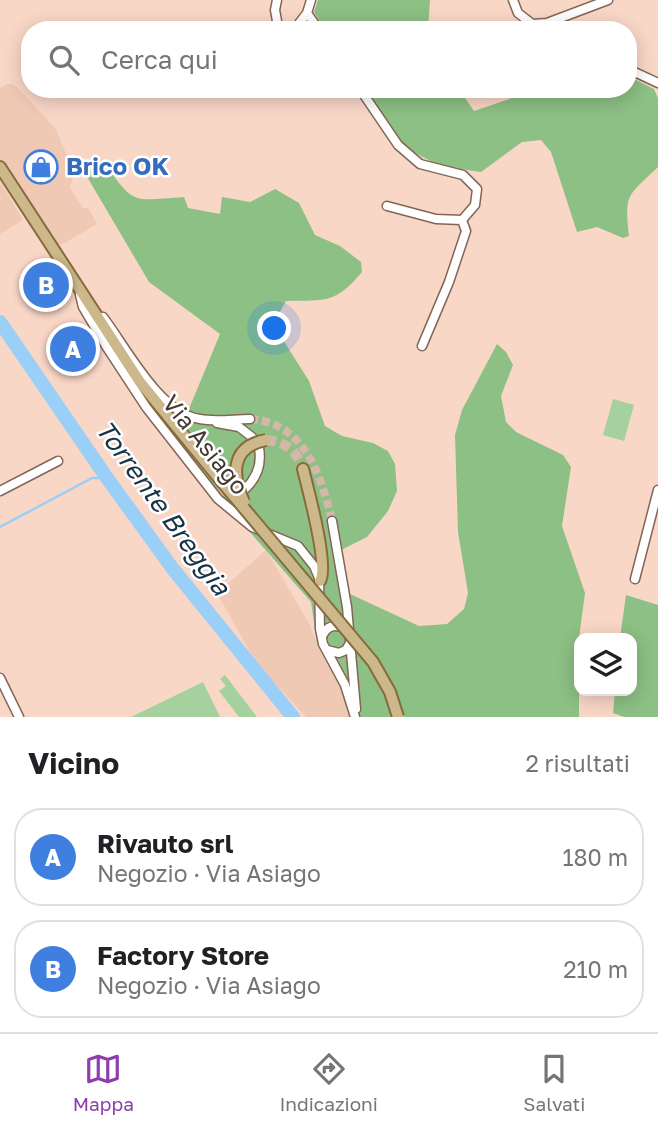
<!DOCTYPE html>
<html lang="it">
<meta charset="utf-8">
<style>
:root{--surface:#fff;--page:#f2f2f2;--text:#202124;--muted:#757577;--line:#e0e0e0;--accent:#8f3dac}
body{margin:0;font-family:"Golos Text",sans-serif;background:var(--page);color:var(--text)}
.controls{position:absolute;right:21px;bottom:21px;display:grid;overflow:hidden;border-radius:14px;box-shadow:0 4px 18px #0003}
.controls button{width:63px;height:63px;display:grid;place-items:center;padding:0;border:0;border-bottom:2px solid var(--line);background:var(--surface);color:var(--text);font:35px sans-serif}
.you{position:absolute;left:275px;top:329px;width:24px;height:24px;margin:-18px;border:5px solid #fff;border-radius:50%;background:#1a73e8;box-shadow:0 0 0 10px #1a73e833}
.badge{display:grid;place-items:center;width:46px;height:46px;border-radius:50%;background:var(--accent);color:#fff;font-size:23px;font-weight:700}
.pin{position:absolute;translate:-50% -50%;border:4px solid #fff;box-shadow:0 2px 7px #0006}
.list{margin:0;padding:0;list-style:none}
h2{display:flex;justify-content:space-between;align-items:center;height:91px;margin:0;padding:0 28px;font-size:30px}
h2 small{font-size:23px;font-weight:400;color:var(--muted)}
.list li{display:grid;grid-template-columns:46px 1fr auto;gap:21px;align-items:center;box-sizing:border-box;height:98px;margin:0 14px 14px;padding:0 14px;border:2px solid var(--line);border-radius:28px}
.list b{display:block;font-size:26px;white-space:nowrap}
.list p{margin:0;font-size:23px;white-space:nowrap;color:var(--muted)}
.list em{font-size:23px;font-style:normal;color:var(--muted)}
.icon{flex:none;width:38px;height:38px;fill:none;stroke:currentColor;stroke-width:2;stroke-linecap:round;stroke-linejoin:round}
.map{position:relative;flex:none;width:658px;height:717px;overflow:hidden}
.search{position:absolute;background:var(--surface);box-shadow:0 4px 18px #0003;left:21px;right:21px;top:21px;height:77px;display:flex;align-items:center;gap:18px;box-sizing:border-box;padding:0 24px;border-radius:28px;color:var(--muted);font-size:26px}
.sheet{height:315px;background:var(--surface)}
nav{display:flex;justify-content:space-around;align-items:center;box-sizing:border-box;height:98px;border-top:2px solid var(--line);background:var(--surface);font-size:19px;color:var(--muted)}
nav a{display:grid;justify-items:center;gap:4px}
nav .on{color:var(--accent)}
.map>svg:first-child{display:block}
.built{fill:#f0c9b5}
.green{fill:#a5d19e}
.forest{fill:#8dc085}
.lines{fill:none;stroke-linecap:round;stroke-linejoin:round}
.stream{stroke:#9acff7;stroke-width:2.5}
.river{stroke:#9acff7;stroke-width:14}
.minor-tunnel{stroke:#d5b7a9;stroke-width:8;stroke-dasharray:8 4;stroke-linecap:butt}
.major-tunnel{stroke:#d5b7a9;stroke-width:10;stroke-dasharray:10 5;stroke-linecap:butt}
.minor-casing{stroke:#826557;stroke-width:11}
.major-casing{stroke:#876c3a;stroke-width:14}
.minor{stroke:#fff;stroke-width:8}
.major{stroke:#ccb88b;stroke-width:10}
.major-bridge-casing{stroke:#876c3a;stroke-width:14;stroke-linecap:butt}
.major-bridge{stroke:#ccb88b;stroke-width:10}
.labels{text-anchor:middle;stroke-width:5;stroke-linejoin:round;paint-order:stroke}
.shop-label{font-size:24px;font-weight:bold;fill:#366cbe;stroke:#fff;text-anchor:start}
.street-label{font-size:24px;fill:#453832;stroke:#fff}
.water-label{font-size:26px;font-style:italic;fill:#163348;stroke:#fff}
</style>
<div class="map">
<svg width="658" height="717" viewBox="0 0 658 717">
<rect width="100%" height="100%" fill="#f9d7c7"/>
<!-- built -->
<path class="built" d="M7,84h6l6,5 37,40 17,42 -1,12 -3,3 14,22h5l2,3 7,13 -34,20 -12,3 -51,-80v-79z
M0,181l23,39 -23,14z
M266,550l44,75 7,19 27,51 7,22h-45l-44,-48 -12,-17 -33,-59z"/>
<!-- green -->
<path class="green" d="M613,399l21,6 -10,36 -21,-6z
M225,675l32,42h-18l-20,-26 7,-5 -6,-7z
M203,682l17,35h-89z"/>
<!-- forest -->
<path class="forest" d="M318,0h112l-2,30h-102l-12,-18z
M628,76l26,13 4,9v69c-30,29 -34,26 -29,69l-6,2 -26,-11 -20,5 -26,-80 -10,-12 -19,2 -41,30 -41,-6 -38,-20 -37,-57h94l15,22 64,-22h90z
M102,160c33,45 27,41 82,37l4,11 32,6 2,-17 28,5 25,-13 24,14 16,32 25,11 21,16 1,10c-27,32 -36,28 -76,29l-13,23 36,57 16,45 17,10 31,7 15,8 7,13 2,27 -9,20 -21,26 -26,13 9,44 69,32 28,-2 17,-15 4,-16 -10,-61 -3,-97 7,-25 35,-66 9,8 7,13 -12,31 5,26 10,10 47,23 8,12 -9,59 23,67 -6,45v79h-228l-7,-22 -27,-52 -6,-41 -137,-157 46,-111 -71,-52 -63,-107z
M626,595l32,10v112h-34l-11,-4 2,-22h17v-53h-12z"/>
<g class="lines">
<!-- stream -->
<path class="stream" d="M0,527l92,-49h15"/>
<!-- river -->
<path class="river" d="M0,322l107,156 66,91 120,148"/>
<!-- minor-tunnel -->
<path class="minor-tunnel" d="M250,419c54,3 71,56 82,102
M217,490l17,4"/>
<!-- major-tunnel -->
<path class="major-tunnel" d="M266,440c19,1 31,11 37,29"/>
<defs>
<path id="minor" d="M277,0l-2,10 2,11
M513,0l5,13 22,17
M307,13l12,17
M532,24l15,-1 61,-23
M294,30l13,-17 4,-13
M628,69l30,14
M360,89l38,56 22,19 43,11 14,14 -2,16 -13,15 -26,-1 -49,-13
M80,295l3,12 23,39 40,61 72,92 34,28 46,19 16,20 5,12 1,51 3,15 22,41 10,32
M103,317c23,30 56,96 97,102 15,3 34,0 50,0
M422,346l27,-64 17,-51 -4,-11
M217,423l22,4 13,10
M245,489c12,-11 17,-24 14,-41
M0,491l58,-30
M332,521l15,86 9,102
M635,579l23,-89
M322,637c4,-11 13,-14 23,-8
M327,650l12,3 7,-3 4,-7
M0,678l19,39"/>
<path id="major" d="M0,167l140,215 77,94
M303,469c5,20 26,97 17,112"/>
</defs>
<!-- minor casing -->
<use href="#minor" class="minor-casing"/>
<!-- major casing -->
<use href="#major" class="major-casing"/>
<!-- minor -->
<use href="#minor" class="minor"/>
<!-- major -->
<use href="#major" class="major"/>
<defs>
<path id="major-bridge" d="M217,476l156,186 17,30 8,25
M244,502c-12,-27 -14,-55 22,-62"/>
</defs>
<!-- major-bridge casing -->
<use href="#major-bridge" class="major-bridge-casing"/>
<!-- major-bridge -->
<use href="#major-bridge" class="major-bridge"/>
</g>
<!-- icons -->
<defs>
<symbol id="shop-ring" viewBox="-11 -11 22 22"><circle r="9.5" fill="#fff" stroke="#3f7fe0" stroke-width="1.5"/><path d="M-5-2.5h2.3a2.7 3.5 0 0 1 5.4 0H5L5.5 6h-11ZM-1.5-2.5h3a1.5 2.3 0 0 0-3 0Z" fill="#3f7fe0"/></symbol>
</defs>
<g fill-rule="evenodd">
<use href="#shop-ring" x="22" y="148" width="38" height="38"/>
</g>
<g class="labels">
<!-- shop labels -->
<g class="shop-label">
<text x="66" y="175">Brico OK</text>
</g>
<!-- street labels -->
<g class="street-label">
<text transform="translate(205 445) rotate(51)" y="8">Via Asiago</text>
</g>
<!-- water labels -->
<g class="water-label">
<text transform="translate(163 508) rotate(54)" y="9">Torrente Breggia</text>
</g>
</g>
</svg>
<div class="controls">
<button><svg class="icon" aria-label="layers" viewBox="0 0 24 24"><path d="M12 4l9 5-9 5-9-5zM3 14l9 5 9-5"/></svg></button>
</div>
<div class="you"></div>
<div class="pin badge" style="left:73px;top:349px;background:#3f7fe0">A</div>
<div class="pin badge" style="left:46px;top:285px;background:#3f7fe0">B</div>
<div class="search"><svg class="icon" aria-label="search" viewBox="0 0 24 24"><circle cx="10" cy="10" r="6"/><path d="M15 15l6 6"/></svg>Cerca qui</div>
</div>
<section class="sheet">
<h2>Vicino<small>2 risultati</small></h2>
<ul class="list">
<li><span class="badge" style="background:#3f7fe0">A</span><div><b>Rivauto srl</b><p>Negozio · Via Asiago</p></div><em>180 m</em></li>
<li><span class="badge" style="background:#3f7fe0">B</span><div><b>Factory Store</b><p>Negozio · Via Asiago</p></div><em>210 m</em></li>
</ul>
</section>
<nav>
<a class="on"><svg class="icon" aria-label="map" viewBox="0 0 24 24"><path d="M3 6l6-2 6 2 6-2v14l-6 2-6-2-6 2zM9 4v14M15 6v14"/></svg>Mappa</a>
<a><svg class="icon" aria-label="directions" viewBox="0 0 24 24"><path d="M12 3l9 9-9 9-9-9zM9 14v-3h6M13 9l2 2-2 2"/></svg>Indicazioni</a>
<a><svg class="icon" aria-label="saved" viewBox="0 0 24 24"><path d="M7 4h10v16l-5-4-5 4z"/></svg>Salvati</a>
</nav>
